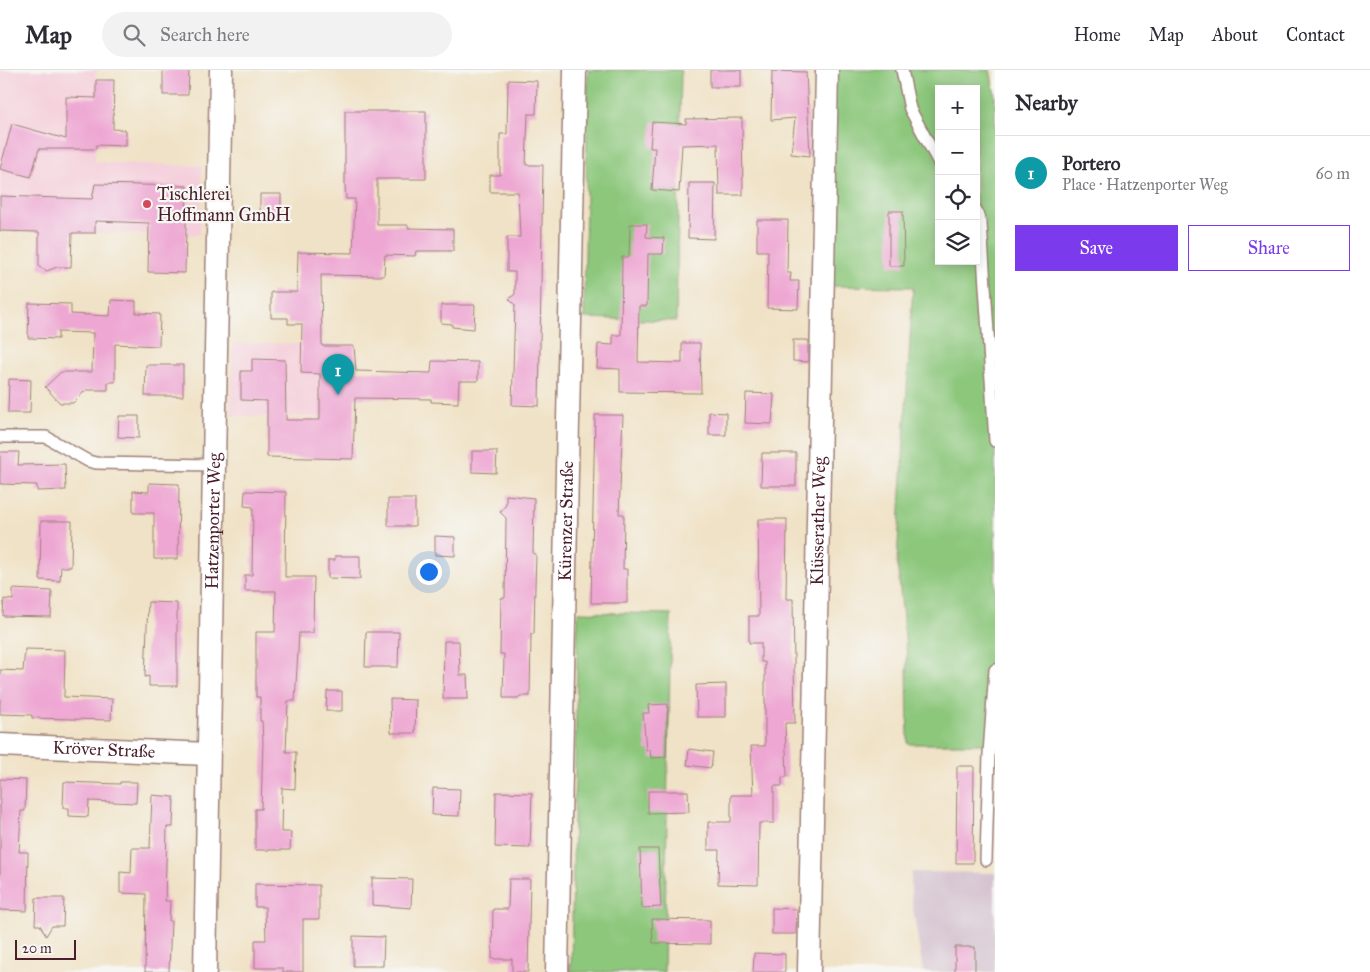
<!DOCTYPE html>
<meta charset="utf-8">
<style>
:root{--surface:#fff;--page:#f2f2f3;--text:#2b2b33;--muted:#7c7c81;--line:#e1e1e2;--accent:#7c3aed}
body{margin:0;font-family:"IM FELL Great Primer",serif;background:var(--page);color:var(--text)}
.controls{position:absolute;right:15px;top:15px;display:grid;overflow:hidden;border-radius:0px;box-shadow:0 2px 12px #0003}
.controls button{width:45px;height:45px;display:grid;place-items:center;padding:0;border:0;border-bottom:1px solid var(--line);background:var(--surface);color:var(--text);font:25px sans-serif}
.scale{position:absolute;left:15px;bottom:12px;width:61px;box-sizing:border-box;padding-left:5px;border:2px solid #4a1f2b;border-top:0;font-size:14px;line-height:18px;white-space:nowrap;color:#4a1f2b;-webkit-text-stroke:4px #f6f6f2;paint-order:stroke}
.you{position:absolute;left:428px;top:501px;width:18px;height:18px;margin:-12px;border:4px solid #fff;border-radius:50%;background:#1a73e8;box-shadow:0 0 0 8px #1a73e833}
.badge{display:grid;place-items:center;width:32px;height:32px;border-radius:50%;background:var(--accent);color:#fff;font-size:16px;font-weight:700}
.pin{position:absolute;translate:-50% -41px;filter:drop-shadow(0 1px 2px #0008)}
.pin::after{content:'';position:absolute;top:26px;width:18px;height:15px;background:inherit;clip-path:polygon(0 0,100% 0,50% 100%)}
.list{margin:0;padding:0;list-style:none}
h2{display:flex;justify-content:space-between;align-items:center;height:65px;margin:0;padding:0 20px;font-size:21px}
h2 small{font-size:16px;font-weight:400;color:var(--muted)}
.list li{display:grid;grid-template-columns:32px 1fr auto;gap:15px;align-items:center;box-sizing:border-box;height:75px;padding:0 20px;border-top:1px solid var(--line)}
.list b{display:block;font-size:19px;white-space:nowrap}
.list p{margin:0;font-size:16px;white-space:nowrap;color:var(--muted)}
.list em{font-size:16px;font-style:normal;color:var(--muted)}
.actions{display:flex;gap:10px;padding:15px 20px}
.actions a{flex:1;padding:11px 0;border:1px solid var(--accent);border-radius:0px;text-align:center;font-size:18px;color:var(--accent)}
.actions .main{background:var(--accent);color:#fff}
.icon{flex:none;width:28px;height:28px;fill:none;stroke:currentColor;stroke-width:2;stroke-linecap:round;stroke-linejoin:round}
.map{position:relative;flex:none;width:995px;height:902px;overflow:hidden}
header{display:flex;align-items:center;gap:30px;box-sizing:border-box;height:70px;padding:0 25px;background:var(--surface);border-bottom:1px solid var(--line)}
header strong{font-size:24px}
nav{display:flex;gap:28px;margin-inline-start:auto;font-size:18px}
.search{width:350px;height:45px;background:var(--page);display:flex;align-items:center;gap:12px;box-sizing:border-box;padding:0 18px;border-radius:28px;color:var(--muted);font-size:19px}
main{display:flex}
aside{flex:1;background:var(--surface)}
.map>svg:first-child{display:block}
.built{fill:#f5cfdb}
.industrial{fill:#d1bdcc}
.green{fill:#8cc77c;stroke:#6b7354;fill-rule:evenodd}
.building{fill:#eea7d3}
.lines{fill:none;stroke-linecap:round;stroke-linejoin:round}
.service-casing{stroke:#9d8078;stroke-width:14}
.minor-casing{stroke:#9d8078;stroke-width:25}
.service{stroke:#fff;stroke-width:11}
.minor{stroke:#fff;stroke-width:22}
.poi-dot{fill:#d1495b;stroke:#f6f6f2;stroke-width:2}
.labels{text-anchor:middle;stroke-width:4.5;stroke-linejoin:round;paint-order:stroke}
.poi-label{font-size:18px;fill:#4a1f2b;stroke:#f6f6f2;text-anchor:start}
.street-label{font-size:18px;fill:#4a1f2b;stroke:#f6f6f2}
</style>
<header>
<strong>Map</strong>
<div class="search"><svg class="icon" aria-label="search" viewBox="0 0 24 24"><circle cx="10" cy="10" r="6"/><path d="M15 15l6 6"/></svg>Search here</div>
<nav><a>Home</a><a>Map</a><a>About</a><a>Contact</a></nav>
</header>
<main>
<div class="map">
<svg width="995" height="902" viewBox="0 0 995 902">
<rect width="100%" height="100%" fill="#f6f6f2"/>
<filter id="ink" filterUnits="userSpaceOnUse"><feTurbulence type="fractalNoise" baseFrequency=".02" numOctaves="2"/><feDisplacementMap in="SourceGraphic" scale="10" xChannelSelector="R" yChannelSelector="G"/><feConvolveMatrix kernelMatrix="1 2 1 2 8 2 1 2 1" color-interpolation-filters="sRGB"/></filter>
<filter id="wash" filterUnits="userSpaceOnUse"><feTurbulence type="fractalNoise" baseFrequency=".0096" numOctaves="4" result="noise"/><feDisplacementMap in="SourceGraphic" scale="20" xChannelSelector="R" yChannelSelector="G"/><feGaussianBlur stdDeviation="1.12" result="paint"/><feColorMatrix in="noise" values="0 0 0 0 0 0 0 0 0 0 0 0 0 0 0 0 0 1.4 0 .05"/><feComposite in="paint" operator="in"/></filter>
<g filter="url(#wash)">
<rect width="100%" height="100%" fill="#f0e2c6"/>
<!-- built -->
<path class="built" d="M0,0h101l-5,3 -1,89 107,4 -2,69 -200,-4z
M233,273l123,2 -1,72 -124,-1z"/>
<!-- industrial -->
<path class="industrial" d="M911,802l84,1v99h-72l-12,-77z"/>
<!-- green -->
<path class="green" d="M588,0h93l-5,251 -92,-3z
M835,0h155l5,26v648h-87l-1,-88 -10,-94 16,-275 -82,-1zM939,19h37v172h-37z
M578,542l93,2 -7,358h-93z"/>
<g id="blocks">
<!-- building -->
<path class="building" d="M163,0h26l-1,25h-25z
M710,0h31v17h-31z
M772,1l34,1 4,84 -19,-2 4,-36 -24,2z
M96,10h18l-1,49 13,1v16l-30,-1v4h-57l-8,28 -31,-8 12,-45 54,15v-42l30,1z
M508,10l29,1 -1,33h-8l-2,51h17l-4,241 -27,-1 3,-100 -6,-6 6,-5v-22h-8v-35h13l-2,-45h-28v-17h10v-41h7z
M345,41h81v68h-49v46h31v3l45,1v22h-37l-1,5 -30,-1 -1,21 -63,-1 1,71h32l2,25 75,2 1,-12 46,1v19h-19l-1,22 -27,-1v-3l-76,-1 -2,61 -86,-2v-56l-26,-1v-29h11v-12l33,1 1,60h34v-46l-19,-1 1,-49h-14v-6h-17v-26h26l1,-40 55,1 2,-54h-9l-1,-14z
M742,48l1,77h-24l-1,-51 -36,1 -3,47 -27,-2 3,-42h-5l2,-26 34,2v-5z
M689,113h26l-1,56 -26,-1z
M95,114l92,2 -2,87 -37,-1 1,-49 -54,-2v12h-23l-1,34h-14l-10,4 -8,-4v-35l-39,-1v-35l92,3z
M260,124h21v22l-21,1z
M889,141h14l1,55h-15z
M757,150h31l-1,53h4l-1,8h9l-1,28 -31,-1 1,-57h-11z
M630,154h17l-1,13 18,1 -1,16h-15l-1,52h-8l-1,56 44,1v-20h18l1,50 -81,-1v-23l-23,-1 1,-24 15,1v-10h8l1,-78h7z
M111,230l25,1v12l24,1 -1,32 -44,-2v38h-7v8h-22l-13,13h-13l-15,-16 16,-15h31l1,-39 -35,-1v7l-30,-1 1,-35 42,1v10l39,2z
M441,235h34l-1,24 -22,-2v-3l-11,-1z
M793,270h15v22l-15,-1z
M146,295h37v31h-38z
M9,309l22,1 -1,33h-22z
M746,323l28,1 -2,30 -27,-1z
M709,342l17,1v22h-17z
M595,345h28l-4,99h5l-1,55h4v34h-36z
M119,346h20v22l-21,-1z
M472,381h25l-1,22 -24,-1z
M0,382h19l-1,13 47,-1 1,26 -29,1v-6l-37,-1z
M762,383h34v33h-35z
M149,413l30,1 -1,75h-24v-46h-21v-22l16,1z
M245,421l41,1 -1,85h29l-1,56h-14l-4,68h-7l-2,51h10l-1,37 -13,-1 -1,44h10l-1,18h-35v-41h6l2,-67 -1,-21h-2v-24h-4v-65h19l1,-41h-31v-16h7l1,-68 -9,-1z
M506,425l28,3 -1,56h3l-1,33 -1,47h-3l-1,62h-10l-2,2h-15l1,-44h-4l1,-56h4l1,-80 -6,-6 6,-7z
M388,429h27v27h-27z
M758,449h29l-1,80h7l2,124h-10l2,54h-5v9h-8v37h-15l-1,62 -40,-1 1,-34h-11v-28h23v-27h22l-2,-49h14v-84h-4v-19h-12v-27h10z
M41,451h31l-1,46h-10l-1,14 -20,-1z
M435,466l20,1v19l-20,-1z
M335,486h25v23l-32,-1v-18h7z
M13,519l39,2 -1,26 -48,-1 1,-17 9,1z
M148,532l29,1v83h-28v-10l-4,1z
M366,562h33l-1,35h-33z
M444,571h15l1,34h7l1,24h-25z
M25,579l40,1 -1,47 48,2 -1,21 -79,-2v-3l-32,-1v-44l23,1z
M726,614v33h-29l-1,-32z
M327,621h15v20h-16z
M390,629l26,1 -1,33h-24z
M668,634l-2,53 -15,1 -1,-8h-4l-3,-37h6l-1,-8z
M689,679l24,3 -2,16 -24,-3z
M957,696h17l-1,97h-17z
M0,709l26,1 -1,31h-4l-2,41h9l-1,59 -27,-1z
M64,712l56,2v-2h17l-1,21 -47,-2 -1,16 -19,-1v-8h-6z
M433,718l27,1 -1,27 -27,-1z
M648,721h40l1,21 -41,1z
M496,722l36,1 -2,55 -35,-1z
M152,725l22,2 -1,30h-6l-2,74h5l-1,20h2l-2,51h-24l1,-78 -26,-1v-21l11,1 1,-25h18z
M640,779h18l3,58 -19,1z
M372,808l40,1 -1,29 -39,-3z
M509,809h21l-2,93h-16v-13h-20l1,-50h15z
M255,814l64,1v34h-16v53h-20v-4h-28v-28h11l-1,-33h-10z
M36,828h28l-1,28h-11l-6,10 -6,-11h-5z
M772,838l25,1 -1,25h-24z
M652,849l58,1v24l-57,-1z
M353,866l31,1 -1,29h-30z
M955,877h20v25h-20z
M754,883l31,1v18h-32z"/>
</g>
</g>
<g filter="url(#ink)">
<use href="#blocks" fill-opacity="0" stroke="#9d8078" stroke-width="1"/>
<g class="lines">
<defs>
<path id="service" d="M902,0l8,39 29,54
M976,140l5,14 14,217
M0,367h46l42,24 8,2 118,2
M986,790l3,-106 6,-84"/>
<g id="minor">
<path id="s1" d="M0,675l208,9"/>
<path id="s2" d="M205,902l16,-902"/>
<path id="s3" d="M557,902l18,-902"/>
<path id="s4" d="M809,902l18,-902"/>
</g>
</defs>
<!-- service casing -->
<use href="#service" class="service-casing"/>
<!-- minor casing -->
<use href="#minor" class="minor-casing"/>
<!-- service -->
<use href="#service" class="service"/>
<!-- minor -->
<use href="#minor" class="minor"/>
</g>
</g>
<!-- markers -->
<circle class="poi-dot" cx="147" cy="134" r="5"/>
<g class="labels">
<!-- poi labels -->
<g class="poi-label">
<text x="157" y="130">Tischlerei<tspan x="157" dy="21">Hoffmann GmbH</tspan></text>
</g>
<!-- street labels -->
<g class="street-label">
<text dy="6" stroke="none"><textPath href="#s2" startOffset="451">Hatzenporter Weg</textPath></text>
<text dy="6" stroke="none"><textPath href="#s3" startOffset="451">Kürenzer Straße</textPath></text>
<text dy="6" stroke="none"><textPath href="#s4" startOffset="451">Klüsserather Weg</textPath></text>
<text dy="6" stroke="none"><textPath href="#s1" startOffset="104">Kröver Straße</textPath></text>
</g>
</g>
</svg>
<div class="controls">
<button>+</button>
<button>−</button>
<button><svg class="icon" aria-label="locate" viewBox="0 0 24 24"><circle cx="12" cy="12" r="6"/><path d="M12 2v4M12 18v4M2 12h4M18 12h4"/></svg></button>
<button><svg class="icon" aria-label="layers" viewBox="0 0 24 24"><path d="M12 4l9 5-9 5-9-5zM3 14l9 5 9-5"/></svg></button>
</div>
<div class="scale">20 m</div>
<div class="you"></div>
<div class="pin badge" style="left:338px;top:325px;background:#0f9aa8">1</div>
</div>
<aside>
<h2>Nearby<small></small></h2>
<ul class="list">
<li><span class="badge" style="background:#0f9aa8">1</span><div><b>Portero</b><p>Place · Hatzenporter Weg</p></div><em>60 m</em></li>
</ul>
<div class="actions"><a class="main">Save</a><a>Share</a></div>
</aside>
</main>
